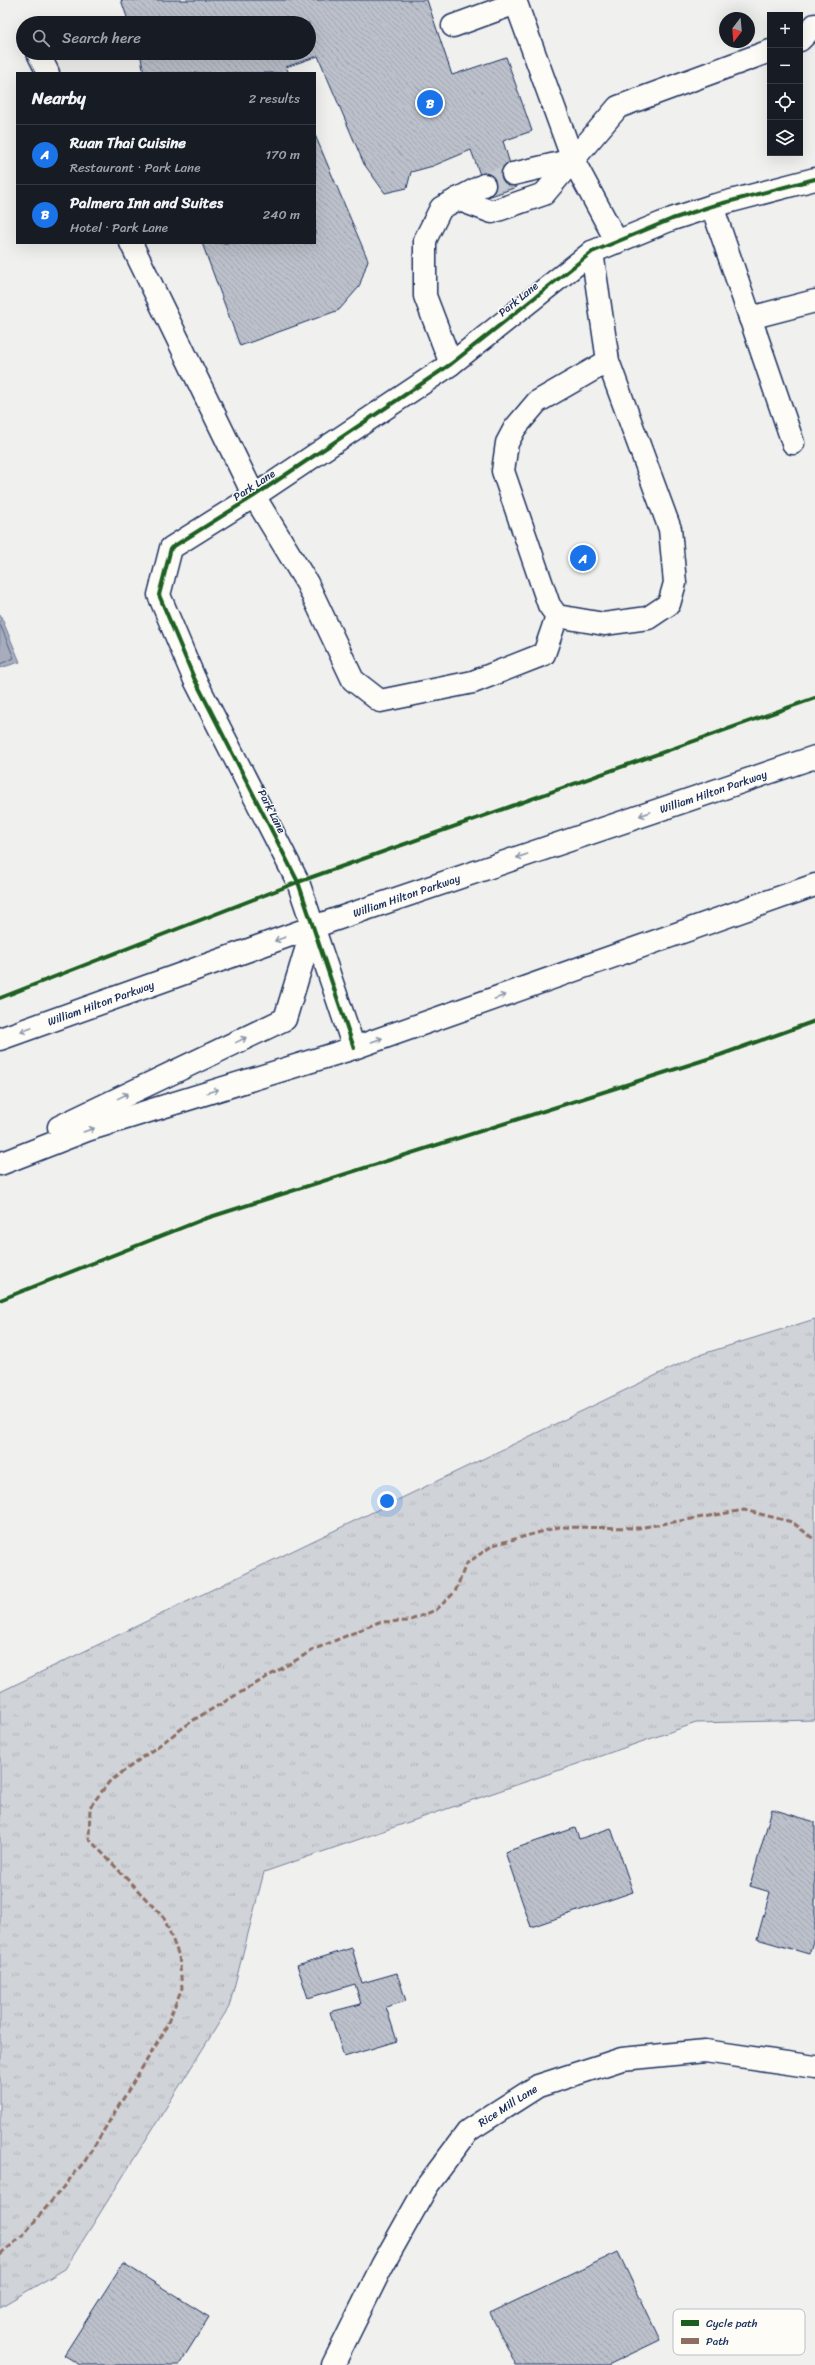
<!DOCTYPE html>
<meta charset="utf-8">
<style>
:root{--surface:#171b24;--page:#242831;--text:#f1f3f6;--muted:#9ea1a6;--line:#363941;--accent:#1a73e8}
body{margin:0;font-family:Sriracha,sans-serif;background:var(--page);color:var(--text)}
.controls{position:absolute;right:12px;top:12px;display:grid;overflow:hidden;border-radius:0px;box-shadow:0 4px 16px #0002}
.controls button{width:36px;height:36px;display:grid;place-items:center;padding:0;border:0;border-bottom:1px solid var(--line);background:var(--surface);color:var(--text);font:20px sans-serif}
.compass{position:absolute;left:719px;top:12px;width:36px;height:36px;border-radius:50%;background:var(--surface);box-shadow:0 4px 16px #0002;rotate:196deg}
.you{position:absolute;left:387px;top:1501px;width:14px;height:14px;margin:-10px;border:3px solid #fff;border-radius:50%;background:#1a73e8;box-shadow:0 0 0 6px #1a73e833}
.badge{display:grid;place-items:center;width:26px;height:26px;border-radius:50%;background:var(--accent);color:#fff;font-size:13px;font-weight:700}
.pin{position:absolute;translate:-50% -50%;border:2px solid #fff;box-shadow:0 1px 4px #0006}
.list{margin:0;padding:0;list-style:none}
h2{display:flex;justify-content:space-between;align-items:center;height:52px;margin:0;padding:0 16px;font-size:17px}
h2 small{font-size:13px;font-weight:400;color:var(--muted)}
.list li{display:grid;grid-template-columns:26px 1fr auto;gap:12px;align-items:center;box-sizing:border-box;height:60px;padding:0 16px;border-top:1px solid var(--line)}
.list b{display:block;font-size:15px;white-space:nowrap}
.list p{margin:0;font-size:13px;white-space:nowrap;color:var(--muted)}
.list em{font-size:13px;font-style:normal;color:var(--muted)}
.icon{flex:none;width:22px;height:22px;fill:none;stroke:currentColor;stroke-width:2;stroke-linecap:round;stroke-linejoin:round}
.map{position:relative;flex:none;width:815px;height:2365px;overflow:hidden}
.search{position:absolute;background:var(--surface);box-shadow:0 4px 16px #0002;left:16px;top:16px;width:300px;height:44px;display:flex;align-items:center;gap:10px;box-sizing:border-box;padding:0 14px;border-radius:22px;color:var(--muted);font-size:15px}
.panel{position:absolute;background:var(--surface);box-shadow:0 4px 16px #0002;left:16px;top:72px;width:300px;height:172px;border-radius:0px}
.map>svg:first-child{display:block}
.grass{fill:url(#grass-tufts);stroke:#76819b}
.water{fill:#a7adbd;stroke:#6f7b97}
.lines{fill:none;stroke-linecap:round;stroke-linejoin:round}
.shore{stroke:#536184;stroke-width:1}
.building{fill:url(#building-back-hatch);stroke:#1b2f5e}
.minor-tunnel{stroke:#c5c9d1;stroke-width:22;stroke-dasharray:22 11;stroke-linecap:butt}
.minor-casing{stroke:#1b2f5e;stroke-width:25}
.highway-casing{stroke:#1b2f5e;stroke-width:25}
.minor{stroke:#fdfcf7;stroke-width:22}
.highway{stroke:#fdfcf7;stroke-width:22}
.quiet{stroke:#8d6e63;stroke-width:3;stroke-dasharray:6 3;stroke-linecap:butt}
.cycleway-casing{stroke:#fdfcf7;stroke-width:6}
.cycleway{stroke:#1b5e20;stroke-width:4}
.oneway{stroke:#8c96aa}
.labels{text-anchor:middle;stroke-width:3;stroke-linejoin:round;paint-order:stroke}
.street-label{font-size:11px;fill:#1b2f5e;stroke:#fdfcf7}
.key{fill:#fdfcf7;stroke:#b9bec9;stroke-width:1}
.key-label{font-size:11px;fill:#1b2f5e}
</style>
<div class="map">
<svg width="815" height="2365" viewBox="0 0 815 2365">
<defs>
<pattern id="grass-tufts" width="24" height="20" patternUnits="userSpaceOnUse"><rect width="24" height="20" fill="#d0d3d8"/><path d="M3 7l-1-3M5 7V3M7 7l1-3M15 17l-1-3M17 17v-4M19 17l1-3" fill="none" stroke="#b2b5bc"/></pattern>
<pattern id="building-back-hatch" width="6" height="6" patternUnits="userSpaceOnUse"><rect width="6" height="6" fill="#bbc0ca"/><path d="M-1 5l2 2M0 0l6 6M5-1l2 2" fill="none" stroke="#a0a5b0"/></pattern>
</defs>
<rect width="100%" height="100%" fill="#f0f0ee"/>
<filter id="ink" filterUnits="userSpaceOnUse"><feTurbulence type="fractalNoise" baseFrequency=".025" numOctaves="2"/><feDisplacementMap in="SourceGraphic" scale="8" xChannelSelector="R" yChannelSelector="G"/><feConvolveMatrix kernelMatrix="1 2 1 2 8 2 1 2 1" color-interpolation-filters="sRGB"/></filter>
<g filter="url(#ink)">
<!-- grass -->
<path class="grass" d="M815,1319v401l-119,3 -432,149 -35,135 -164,262 -65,38v-615l696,-336z"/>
<!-- water -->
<path class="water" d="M0,614l20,48 -20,6z"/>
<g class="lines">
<!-- shore -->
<path class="shore" d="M0,624l14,34 -14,6"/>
</g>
<!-- building -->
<path class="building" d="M121,0h306l25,75 54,-18 26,74 -29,10 14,46 -29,10 -17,-47 -38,16 -22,6 -4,16 -22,5 -21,-29 -46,-108 -32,11 3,6h-145l-4,-20h169v-30h-180z
M315,135l53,125 -9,27 -20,23 -99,36 -38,-103h113z
M772,1809l43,13v113l-6,19 -52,-15 13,-47 -20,-6z
M575,1828l4,11 32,-11 22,64 -102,35 -26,-75z
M352,1948l10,35 35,-10 9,28 -20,6 11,34 -53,16 -14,-45 31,-8 -6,-20 -47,14 -11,-33z
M618,2252l42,88 -52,25h-92l-26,-52z
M123,2263l86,54 -30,48h-99l-16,-10z"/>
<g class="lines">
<!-- minor-tunnel -->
<path class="minor-tunnel" d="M484,185l29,-11"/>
<defs>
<g id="minor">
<path d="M453,26l63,-23 57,157"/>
<path d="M800,40l15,-15"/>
<path d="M38,53l10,20"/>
<path d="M513,174l60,-14 44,82"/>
<path d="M457,199l35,13 52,-18 74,-87 152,-56"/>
<path d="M712,206l81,237"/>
<path d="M131,243l123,253 53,87 46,97 27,21 93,-19 71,-28 13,-38"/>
<path d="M592,252l16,109 62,168 5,54 -6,21 -21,14 -44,6 -47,-8 -8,-11 -46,-134 4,-28 8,-15 22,-26 71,-41"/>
<path d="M750,318l65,-17"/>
<path d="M451,364l-26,-68v-56l16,-32 43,-23"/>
<path d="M354,1048l-56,-166 -104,-204 -35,-83 12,-47 83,-52 197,-132 141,-112 80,-33 40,-13 103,-27"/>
<path id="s1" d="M333,2365l49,-99 45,-80 42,-56 69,-44 84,-27 83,-8 110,16"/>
</g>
<g id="highway">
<path id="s2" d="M0,1039l313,-112 502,-170"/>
<path d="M59,1127l226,-108 28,-92"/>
<path d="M0,1164l87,-34 267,-82 461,-163"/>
</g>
</defs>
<!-- minor casing -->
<use href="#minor" class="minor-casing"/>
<!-- highway casing -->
<use href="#highway" class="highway-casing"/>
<!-- minor -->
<use href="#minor" class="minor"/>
<!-- highway -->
<use href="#highway" class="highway"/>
<!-- quiet -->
<path class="quiet" d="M0,2255l24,-21 61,-73 79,-129 18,-44 -3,-32 -15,-38 -75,-79 1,-32 19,-25 86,-63 120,-70 64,-27 29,-1 28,-11 19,-18 11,-28 27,-19 66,-18 79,1 106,-18 48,12 23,18"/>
<defs>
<path id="cycleway" d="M0,998l298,-116 517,-184
M354,1048l-56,-166 -104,-204 -35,-83 12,-47 83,-52 197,-132 141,-112 80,-33 40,-13 103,-27
M0,1300l204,-81 516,-164 95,-34"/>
</defs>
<!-- cycleway casing -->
<use href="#cycleway" class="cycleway-casing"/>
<!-- cycleway -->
<use href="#cycleway" class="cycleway"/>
</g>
<!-- one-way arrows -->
<defs><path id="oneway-shaft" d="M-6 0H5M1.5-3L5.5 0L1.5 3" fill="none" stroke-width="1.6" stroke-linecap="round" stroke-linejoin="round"/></defs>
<g class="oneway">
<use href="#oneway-shaft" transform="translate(645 814) rotate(161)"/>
<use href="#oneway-shaft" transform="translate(522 856) rotate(161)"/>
<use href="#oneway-shaft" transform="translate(280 939) rotate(160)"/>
<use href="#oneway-shaft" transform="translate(500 997) rotate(-19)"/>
<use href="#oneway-shaft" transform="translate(26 1030) rotate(160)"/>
<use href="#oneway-shaft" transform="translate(241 1040) rotate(-26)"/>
<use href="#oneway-shaft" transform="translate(377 1040) rotate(-19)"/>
<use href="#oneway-shaft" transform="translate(213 1091) rotate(-17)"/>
<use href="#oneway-shaft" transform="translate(123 1096) rotate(-26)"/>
<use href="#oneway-shaft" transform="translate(89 1130) rotate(-19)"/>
</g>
</g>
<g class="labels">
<!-- street labels -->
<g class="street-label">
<text transform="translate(518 299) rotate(-39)" y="4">Park Lane</text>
<text transform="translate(254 485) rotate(-33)" y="4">Park Lane</text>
<text dy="4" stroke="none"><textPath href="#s2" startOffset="755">William Hilton Parkway</textPath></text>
<text transform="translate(272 811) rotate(63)" y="4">Park Lane</text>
<text dy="4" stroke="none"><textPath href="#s2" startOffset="431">William Hilton Parkway</textPath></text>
<text dy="4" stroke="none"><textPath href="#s2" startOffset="107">William Hilton Parkway</textPath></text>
<text dy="4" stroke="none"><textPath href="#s1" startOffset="318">Rice Mill Lane</textPath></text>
</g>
</g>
<!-- legend -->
<rect x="673" y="2309" width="132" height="46" rx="6" class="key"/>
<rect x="681" y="2320" width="18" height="6" fill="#1b5e20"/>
<rect x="681" y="2338" width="18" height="6" fill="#8d6e63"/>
<g class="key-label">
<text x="706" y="2327">Cycle path</text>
<text x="706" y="2345">Path</text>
</g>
</svg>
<div class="controls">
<button>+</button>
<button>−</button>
<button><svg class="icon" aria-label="locate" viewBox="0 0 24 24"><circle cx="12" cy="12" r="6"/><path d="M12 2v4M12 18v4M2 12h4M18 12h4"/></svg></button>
<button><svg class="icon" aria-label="layers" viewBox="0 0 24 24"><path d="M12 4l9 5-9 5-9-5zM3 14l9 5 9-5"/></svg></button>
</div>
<svg class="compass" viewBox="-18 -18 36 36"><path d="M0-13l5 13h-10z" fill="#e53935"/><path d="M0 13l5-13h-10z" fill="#9ea1a6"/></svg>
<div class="you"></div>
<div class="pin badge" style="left:583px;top:558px">A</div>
<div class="pin badge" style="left:430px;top:103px">B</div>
<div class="search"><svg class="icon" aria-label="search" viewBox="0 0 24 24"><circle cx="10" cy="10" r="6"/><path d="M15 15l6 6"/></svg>Search here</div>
<section class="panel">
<h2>Nearby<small>2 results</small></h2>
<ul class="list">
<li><span class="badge">A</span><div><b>Ruan Thai Cuisine</b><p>Restaurant · Park Lane</p></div><em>170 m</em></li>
<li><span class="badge">B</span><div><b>Palmera Inn and Suites</b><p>Hotel · Park Lane</p></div><em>240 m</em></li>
</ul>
</section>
</div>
